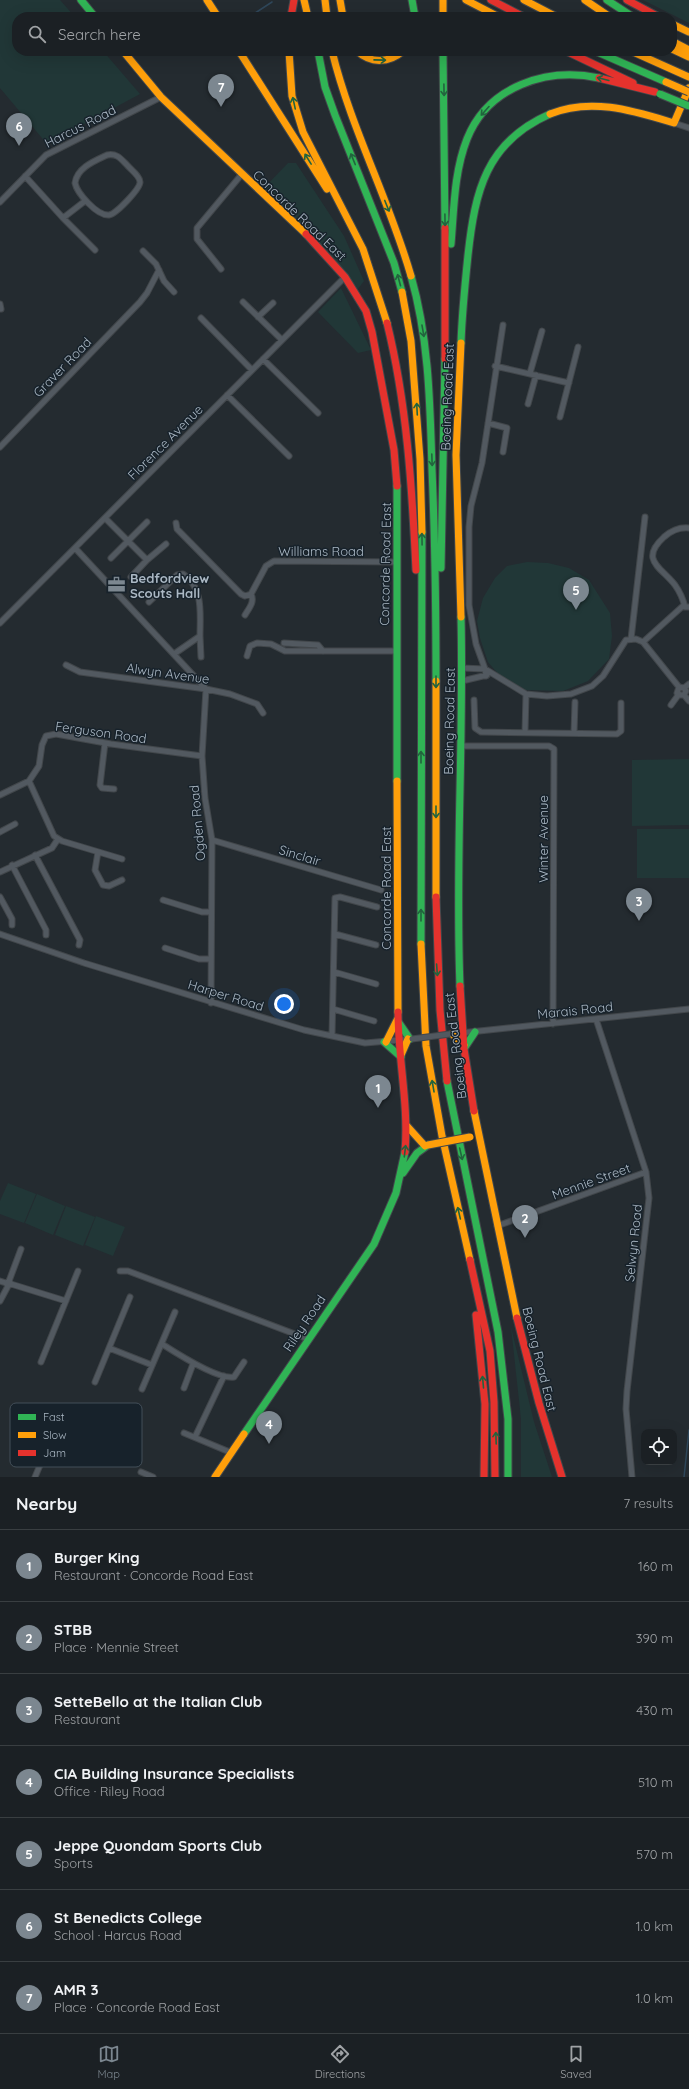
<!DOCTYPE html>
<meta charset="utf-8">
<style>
:root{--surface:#1b2024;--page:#282d31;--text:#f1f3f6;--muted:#a0a3a6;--line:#393e41;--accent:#7c8790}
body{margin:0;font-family:Quicksand,sans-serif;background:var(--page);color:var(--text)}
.controls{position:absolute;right:12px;bottom:12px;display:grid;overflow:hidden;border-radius:8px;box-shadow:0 4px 16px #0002}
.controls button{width:36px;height:36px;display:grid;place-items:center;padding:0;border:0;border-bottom:1px solid var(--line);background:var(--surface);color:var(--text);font:20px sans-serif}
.you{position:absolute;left:284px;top:1004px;width:14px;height:14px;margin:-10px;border:3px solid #fff;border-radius:50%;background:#1a73e8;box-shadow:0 0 0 6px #1a73e833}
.badge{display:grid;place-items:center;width:26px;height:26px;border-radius:50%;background:var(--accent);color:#fff;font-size:13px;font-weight:700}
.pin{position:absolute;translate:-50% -33px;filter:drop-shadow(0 1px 2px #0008)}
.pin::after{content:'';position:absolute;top:21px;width:14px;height:12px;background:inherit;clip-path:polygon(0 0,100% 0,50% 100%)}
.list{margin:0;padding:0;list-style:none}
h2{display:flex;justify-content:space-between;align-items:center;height:52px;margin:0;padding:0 16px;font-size:17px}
h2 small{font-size:13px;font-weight:400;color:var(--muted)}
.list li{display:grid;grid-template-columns:26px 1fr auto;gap:12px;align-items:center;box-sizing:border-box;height:72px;padding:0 16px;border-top:1px solid var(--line)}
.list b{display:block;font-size:15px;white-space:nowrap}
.list p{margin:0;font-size:13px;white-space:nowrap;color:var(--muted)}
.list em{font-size:13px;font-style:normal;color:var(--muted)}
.icon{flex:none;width:22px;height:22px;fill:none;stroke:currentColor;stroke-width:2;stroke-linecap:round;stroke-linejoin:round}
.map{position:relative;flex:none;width:689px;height:1477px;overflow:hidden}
.search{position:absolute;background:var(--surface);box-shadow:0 4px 16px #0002;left:12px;right:12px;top:12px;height:44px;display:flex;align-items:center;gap:10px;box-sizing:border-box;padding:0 14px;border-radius:16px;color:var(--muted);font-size:15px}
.sheet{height:556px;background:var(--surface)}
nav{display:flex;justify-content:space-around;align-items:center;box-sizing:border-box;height:56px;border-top:1px solid var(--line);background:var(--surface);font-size:11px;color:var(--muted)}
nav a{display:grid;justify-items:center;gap:2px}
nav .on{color:var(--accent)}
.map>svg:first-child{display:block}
.green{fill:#213737}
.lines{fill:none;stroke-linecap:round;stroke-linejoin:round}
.stream{stroke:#2f475a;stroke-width:1.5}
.street-casing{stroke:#42474b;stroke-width:7}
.fast-casing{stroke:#42474b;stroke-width:9}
.slow-casing{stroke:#42474b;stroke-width:9}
.jam-casing{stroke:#42474b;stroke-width:9}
.street{stroke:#525960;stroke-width:5}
.fast{stroke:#30b455;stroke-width:7}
.slow{stroke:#ff9f0a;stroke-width:7}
.jam{stroke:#e5322d;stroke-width:7}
.street-bridge-casing{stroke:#42474b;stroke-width:7;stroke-linecap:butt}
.fast-bridge-casing{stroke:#42474b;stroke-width:9;stroke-linecap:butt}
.slow-bridge-casing{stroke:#42474b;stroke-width:9;stroke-linecap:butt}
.street-bridge{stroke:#525960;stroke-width:5}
.fast-bridge{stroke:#30b455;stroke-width:7}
.slow-bridge{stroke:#ff9f0a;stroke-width:7}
.oneway{stroke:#22643e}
.labels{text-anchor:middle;stroke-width:3;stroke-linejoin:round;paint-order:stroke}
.street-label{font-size:13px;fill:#abb8c4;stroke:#17222b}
.poi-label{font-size:13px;font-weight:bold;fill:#abb8c4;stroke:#17222b;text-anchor:start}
.key{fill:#17222b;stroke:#434f59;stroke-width:1}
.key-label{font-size:11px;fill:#abb8c4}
</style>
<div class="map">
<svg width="689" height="1477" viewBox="0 0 689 1477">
<rect width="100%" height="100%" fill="#242b30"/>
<!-- green -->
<path class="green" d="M0,0h60l15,17h-58v34h86l37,43 -93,50 -47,-56z
M643,0h46v23z
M288,163h8l48,73 20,45 -6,8 -27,-34 -68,-59 1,-8z
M341,288l30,62 -13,3 -40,-41z
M527,562l21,1 21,5 20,12 21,33 2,23 -3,23 -21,22 -25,10 -38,-1 -26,-15 -11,-13 -8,-24 -3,-17 6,-23 12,-20 12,-12z
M689,759v66l-57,1v-66z
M637,829h52v49h-52z
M8,1183l28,11 -12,29 -24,-9v-13z
M37,1194l28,12 -12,29 -28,-12z
M66,1206l29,11 -12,29 -28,-11z
M96,1216l29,11 -12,29 -28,-11z
M511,1327l23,95 18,55h-31v-58z"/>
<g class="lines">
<!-- stream -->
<path class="stream" d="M249,17l23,-15
M684,1477l5,-47"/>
<defs>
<path id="street" d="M674,123l15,5
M107,155c10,-2 14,4 20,10 4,5 13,11 13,17 0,7 -24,32 -31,33 -12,1 -32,-22 -34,-32 2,-15 19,-22 32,-28z
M25,176l38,42 22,-17
M0,202l46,-47 115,-58
M63,218l32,32
M143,251l13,13 8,17 10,11
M221,269l-24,-30v-11l45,-54
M243,302l39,38
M0,304l1,5
M258,317l15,-14
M201,318l51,52
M263,359l55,54
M495,366l74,17
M530,373l12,-42
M227,395l62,61
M528,404l8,-29
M560,417l18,-70
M488,423l19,5 -4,24
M0,447l140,-145 7,-9 12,-23
M105,518l42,42 19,-16
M176,523l1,6 64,65 4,2 6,-2 15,-28 8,-5 123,1
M689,528c-10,-1 -18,3 -25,9 -25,23 -3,30 11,48 5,7 8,14 10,22h4
M75,548l131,141
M111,558l36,-36
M131,577l16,-17
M149,602l28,-27 6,-1c21,14 17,40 17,62
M245,615c4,-7 10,-13 6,-21
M0,623l345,-346
M631,639l14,-122
M643,642l41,-37
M284,643l34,2 5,6
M174,654l26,-18 1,21
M247,656l3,-10 7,-3 14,1 14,7h112
M66,665l14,7 126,17 24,5 27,10 6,9
M462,668l23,1 41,25 21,2 24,-2 21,-8 11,-10 23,-36 10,-1 7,3 36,45 5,1 2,3 -2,4h-4l-3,-2 2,-6
M486,676l-1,-7 -9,-25 -7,-39v-78l2,-21 11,-43 21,-138
M462,681l25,-6
M684,688l5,-4
M206,689l-4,67 3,42 7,42 -1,163
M684,695l5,6
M474,700l1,28 6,4 136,2 4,-3v-28
M671,705l8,-11
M525,732l1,-38
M574,733l1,-31
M105,743l-5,42 2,3 12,1
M461,746h88l5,3 -1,275
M0,795l29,-14
M0,832l15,-8
M212,840l169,50
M98,852l-3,18 8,15 6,1 13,-6
M35,855l45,85 -1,5
M122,859l-60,-18 -8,-5 -25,-55 10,-15 3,-21 4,-9 10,-2 55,10 91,12
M12,865l34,65v5
M0,872l52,-24 6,-9
M0,897l12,22v6
M163,900l39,12h9
M0,934l84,29 220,67 61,13 46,-4
M335,934l41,11
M165,948l34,11h12
M334,972l42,12
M333,1009l41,12
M596,1019l50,153 3,26 -22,193 -1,18 6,68
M451,1034l238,-25
M332,1036l3,-138 5,-1 37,10
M497,1226l149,-54
M120,1271h8l180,68
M0,1281l6,2 3,-2 2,3 -3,2 -2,-3
M9,1281l12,-32
M11,1284l55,17
M0,1301l8,-15
M162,1344c14,9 56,36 72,33l10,-15
M109,1348l43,17
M41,1362l37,-91
M95,1382l35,-85
M184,1388l9,-24
M142,1389l33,-77
M184,1433l48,20
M195,1437l29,-61
M141,1472l12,5
M35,1477l24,-57h8l28,11"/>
<path id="fast" d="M81,0l14,17
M412,0l3,17
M607,0l26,17
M318,51l7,36 10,28 59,148 8,29
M443,51l2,177
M595,51l71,31
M451,244c3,-35 3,-72 16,-105 21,-53 80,-72 132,-61
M411,276c18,63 19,127 21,193 3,70 4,141 4,212
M461,343c1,-30 4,-59 7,-88 7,-64 18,-113 82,-141
M397,486v295
M441,568l4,-209
M421,944l1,-412
M460,986c-5,-123 4,-246 1,-369
M399,1023l11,16
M384,1042l17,15
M465,1047l10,-15
M447,1081l51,251 10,87v58
M403,1173l14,-20 11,-8
M244,1434l130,-190 22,-51 9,-41"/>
<path id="slow" d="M207,0l11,17
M304,0l4,17
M325,0l2,17
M340,0l3,17
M443,0v17
M466,0l33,17
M524,0l33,17
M585,0l25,17
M672,24l17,8
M672,41l17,9
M672,49l17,8
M123,51l38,46 145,137
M239,51l88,138
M289,51l3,45 11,36 60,117 24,74
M332,51c19,78 57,148 79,225
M357,51c14,13 32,12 46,0
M631,51l58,26
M550,114c41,-17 84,-3 124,9l15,-35
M402,292l9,49 9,118 2,73
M461,343l-5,112 5,162
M397,781l1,231
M436,897v-216
M421,944l5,102 16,90 28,124
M452,1034l12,11
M386,1042l11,-22
M401,1055l7,-16
M474,1111l43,207
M407,1126l18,20
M215,1477l29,-43"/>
<path id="jam" d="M491,0l33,17
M627,0l32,17
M291,17l3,-17
M566,51l67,32
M599,78l56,14
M306,234l39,43 21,34 6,21 22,118 3,36
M387,323c20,81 25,164 29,247
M445,359v-131
M436,897l4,113 7,71
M460,986l4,63 10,62
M398,1012c0,47 11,93 7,140
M470,1260l20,91 4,51 1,75
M476,1315l9,89 -1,73
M517,1318l22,85 23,74"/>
</defs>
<!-- street casing -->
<use href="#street" class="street-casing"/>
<!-- fast casing -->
<use href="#fast" class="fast-casing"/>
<!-- slow casing -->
<use href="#slow" class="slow-casing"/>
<!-- jam casing -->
<use href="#jam" class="jam-casing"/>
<!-- street -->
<use href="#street" class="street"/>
<!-- fast -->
<use href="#fast" class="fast"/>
<!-- slow -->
<use href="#slow" class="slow"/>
<!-- jam -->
<use href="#jam" class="jam"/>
<defs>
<path id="street-bridge" d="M412,1039l38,-5"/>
<path id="fast-bridge" d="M660,94l29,12"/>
<path id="slow-bridge" d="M666,82l23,10
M428,1145l42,-8"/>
</defs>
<!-- street-bridge casing -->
<use href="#street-bridge" class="street-bridge-casing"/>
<!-- fast-bridge casing -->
<use href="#fast-bridge" class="fast-bridge-casing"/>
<!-- slow-bridge casing -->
<use href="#slow-bridge" class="slow-bridge-casing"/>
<!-- street-bridge -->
<use href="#street-bridge" class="street-bridge"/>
<!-- fast-bridge -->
<use href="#fast-bridge" class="fast-bridge"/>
<!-- slow-bridge -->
<use href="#slow-bridge" class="slow-bridge"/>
</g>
<!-- one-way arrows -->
<defs><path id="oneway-shaft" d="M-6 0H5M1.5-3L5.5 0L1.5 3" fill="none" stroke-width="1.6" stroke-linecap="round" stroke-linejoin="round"/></defs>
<g class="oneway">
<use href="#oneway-shaft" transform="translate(380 60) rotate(1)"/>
<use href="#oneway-shaft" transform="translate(603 79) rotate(-166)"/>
<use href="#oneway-shaft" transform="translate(444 90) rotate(89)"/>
<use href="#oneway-shaft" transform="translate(294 103) rotate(-102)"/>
<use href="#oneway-shaft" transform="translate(485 111) rotate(132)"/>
<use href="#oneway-shaft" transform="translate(308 159) rotate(-122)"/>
<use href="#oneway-shaft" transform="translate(353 159) rotate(-112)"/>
<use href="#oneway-shaft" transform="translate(387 206) rotate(68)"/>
<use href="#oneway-shaft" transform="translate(445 220) rotate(89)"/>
<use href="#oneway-shaft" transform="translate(399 280) rotate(-105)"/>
<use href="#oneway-shaft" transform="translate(423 331) rotate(80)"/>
<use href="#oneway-shaft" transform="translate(417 409) rotate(-93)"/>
<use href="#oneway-shaft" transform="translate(432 460) rotate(88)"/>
<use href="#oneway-shaft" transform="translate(422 539) rotate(-91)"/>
<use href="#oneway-shaft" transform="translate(436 682) rotate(90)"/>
<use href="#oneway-shaft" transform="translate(421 757) rotate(-90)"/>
<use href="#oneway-shaft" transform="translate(436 812) rotate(90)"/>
<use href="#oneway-shaft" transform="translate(421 915) rotate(-90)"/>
<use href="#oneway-shaft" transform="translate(437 970) rotate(86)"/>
<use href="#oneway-shaft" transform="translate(433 1086) rotate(-100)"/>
<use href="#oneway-shaft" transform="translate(405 1151) rotate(-83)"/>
<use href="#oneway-shaft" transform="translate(461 1154) rotate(77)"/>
<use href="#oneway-shaft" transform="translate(459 1213) rotate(-103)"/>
<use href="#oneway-shaft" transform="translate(483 1382) rotate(-95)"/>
<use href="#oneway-shaft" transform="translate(496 1438) rotate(-92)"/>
</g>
<!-- icons -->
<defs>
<symbol id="office-bare" viewBox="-9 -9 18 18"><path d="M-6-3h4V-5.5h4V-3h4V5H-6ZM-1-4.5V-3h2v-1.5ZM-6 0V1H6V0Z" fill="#7c8790" stroke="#17222b" stroke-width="2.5" paint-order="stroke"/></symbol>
</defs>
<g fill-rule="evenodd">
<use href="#office-bare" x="104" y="572" width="25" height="25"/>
</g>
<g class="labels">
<!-- street labels -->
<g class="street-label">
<text transform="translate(80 126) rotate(-27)" y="5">Harcus Road</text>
<text transform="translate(300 215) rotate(44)" y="5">Concorde Road East</text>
<text transform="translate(62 367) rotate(-46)" y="5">Graver Road</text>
<text transform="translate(447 397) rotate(-88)" y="5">Boeing Road East</text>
<text transform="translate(165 442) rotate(-45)" y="5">Florence Avenue</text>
<text x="321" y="556">Williams Road</text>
<text transform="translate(385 564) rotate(-89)" y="5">Concorde Road East</text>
<text transform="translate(168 673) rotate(8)" y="5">Alwyn Avenue</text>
<text transform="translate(449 721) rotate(-89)" y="5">Boeing Road East</text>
<text transform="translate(101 732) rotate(8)" y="5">Ferguson Road</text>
<text transform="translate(197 823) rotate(-95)" y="5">Ogden Road</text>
<text transform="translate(543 839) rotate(-90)" y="5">Winter Avenue</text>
<text transform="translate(300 855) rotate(17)" y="5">Sinclair</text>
<text transform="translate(386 888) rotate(-90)" y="5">Concorde Road East</text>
<text transform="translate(226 995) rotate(17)" y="5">Harper Road</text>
<text transform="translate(575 1010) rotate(-6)" y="5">Marais Road</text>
<text transform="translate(455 1046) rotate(-97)" y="5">Boeing Road East</text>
<text transform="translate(591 1181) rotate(-20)" y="5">Mennie Street</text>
<text transform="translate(633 1243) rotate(-84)" y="5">Selwyn Road</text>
<text transform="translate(304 1323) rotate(-56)" y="5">Riley Road</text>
<text transform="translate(540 1359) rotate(76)" y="5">Boeing Road East</text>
</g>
<!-- poi labels -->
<g class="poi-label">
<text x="130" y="583">Bedfordview<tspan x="130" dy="15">Scouts Hall</tspan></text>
</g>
</g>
<!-- legend -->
<rect x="10" y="1403" width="132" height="64" rx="6" class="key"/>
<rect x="18" y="1414" width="18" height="6" fill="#30b455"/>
<rect x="18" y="1432" width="18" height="6" fill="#ff9f0a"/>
<rect x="18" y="1450" width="18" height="6" fill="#e5322d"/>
<g class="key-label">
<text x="43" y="1421">Fast</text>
<text x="43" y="1439">Slow</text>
<text x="43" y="1457">Jam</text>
</g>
</svg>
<div class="controls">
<button><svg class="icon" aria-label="locate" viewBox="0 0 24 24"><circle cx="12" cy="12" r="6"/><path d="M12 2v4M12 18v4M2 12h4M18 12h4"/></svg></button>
</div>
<div class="you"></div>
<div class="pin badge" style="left:378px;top:1108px">1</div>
<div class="pin badge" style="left:525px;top:1238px">2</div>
<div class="pin badge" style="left:639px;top:921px">3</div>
<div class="pin badge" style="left:269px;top:1444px">4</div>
<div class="pin badge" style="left:576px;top:610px">5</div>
<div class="pin badge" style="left:19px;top:146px">6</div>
<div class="pin badge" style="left:221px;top:107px">7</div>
<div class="search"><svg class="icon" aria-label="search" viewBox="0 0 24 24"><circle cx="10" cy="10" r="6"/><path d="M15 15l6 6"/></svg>Search here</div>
</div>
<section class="sheet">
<h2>Nearby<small>7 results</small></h2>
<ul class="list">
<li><span class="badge">1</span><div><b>Burger King</b><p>Restaurant · Concorde Road East</p></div><em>160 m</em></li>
<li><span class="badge">2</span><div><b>STBB</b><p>Place · Mennie Street</p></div><em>390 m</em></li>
<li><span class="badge">3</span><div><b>SetteBello at the Italian Club</b><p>Restaurant</p></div><em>430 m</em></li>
<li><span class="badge">4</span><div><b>CIA Building Insurance Specialists</b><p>Office · Riley Road</p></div><em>510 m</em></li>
<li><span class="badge">5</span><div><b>Jeppe Quondam Sports Club</b><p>Sports</p></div><em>570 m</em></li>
<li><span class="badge">6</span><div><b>St Benedicts College</b><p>School · Harcus Road</p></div><em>1.0 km</em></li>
<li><span class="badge">7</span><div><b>AMR 3</b><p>Place · Concorde Road East</p></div><em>1.0 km</em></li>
</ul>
</section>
<nav>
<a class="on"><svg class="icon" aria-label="map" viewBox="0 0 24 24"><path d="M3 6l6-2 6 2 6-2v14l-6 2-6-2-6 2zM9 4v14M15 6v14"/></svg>Map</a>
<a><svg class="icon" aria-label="directions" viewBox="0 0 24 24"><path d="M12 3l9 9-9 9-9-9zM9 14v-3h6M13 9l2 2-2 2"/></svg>Directions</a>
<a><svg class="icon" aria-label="saved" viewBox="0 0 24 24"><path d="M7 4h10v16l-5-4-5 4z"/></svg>Saved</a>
</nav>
